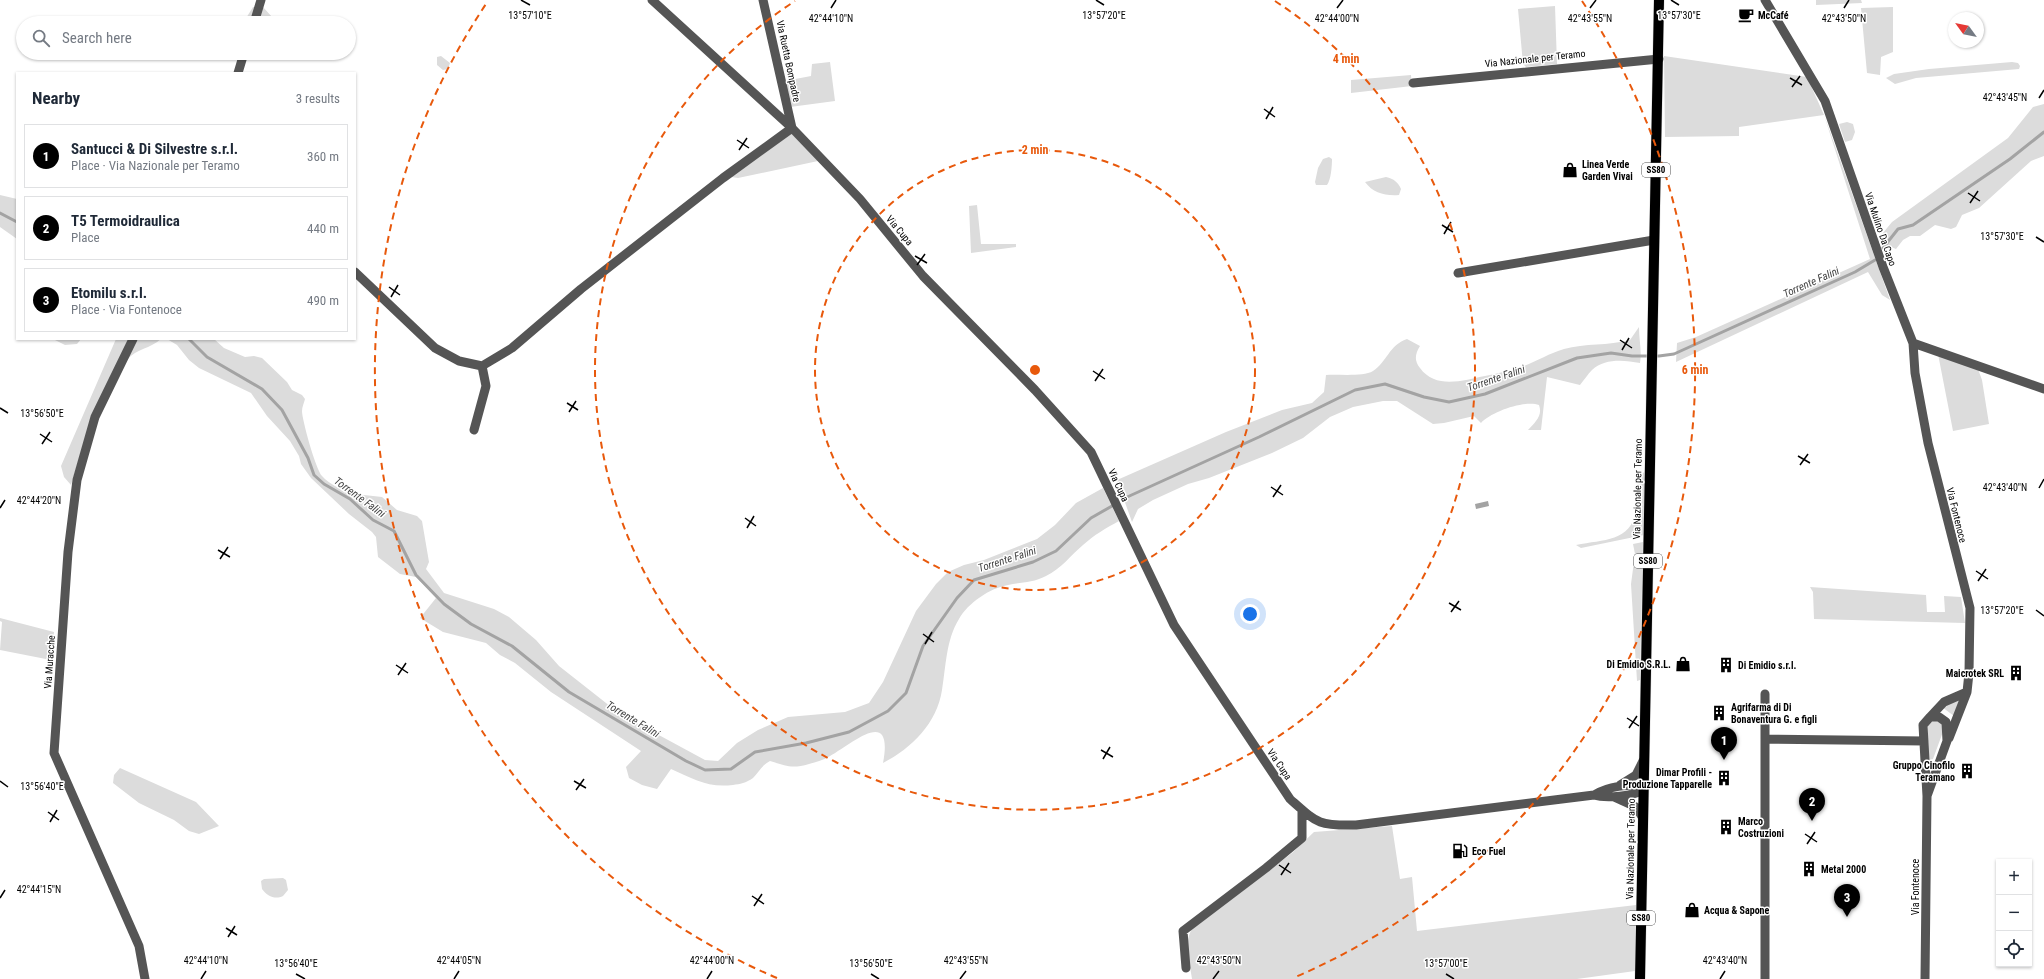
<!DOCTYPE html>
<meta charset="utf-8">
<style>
:root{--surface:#fff;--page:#f6f6f7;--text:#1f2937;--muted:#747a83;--line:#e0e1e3;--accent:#000}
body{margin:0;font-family:"Roboto Condensed",sans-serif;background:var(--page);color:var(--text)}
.controls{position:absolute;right:12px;bottom:12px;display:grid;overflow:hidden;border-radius:0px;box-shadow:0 1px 3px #0004}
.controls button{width:36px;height:36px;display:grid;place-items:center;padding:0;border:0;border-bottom:1px solid var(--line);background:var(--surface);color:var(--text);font:20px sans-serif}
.compass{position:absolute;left:1948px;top:12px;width:36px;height:36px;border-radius:50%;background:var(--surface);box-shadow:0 1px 3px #0004;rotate:303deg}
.you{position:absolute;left:1250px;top:614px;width:14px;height:14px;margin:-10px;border:3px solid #fff;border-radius:50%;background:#1a73e8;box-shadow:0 0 0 6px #1a73e833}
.badge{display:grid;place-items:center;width:26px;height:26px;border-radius:50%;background:var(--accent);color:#fff;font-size:13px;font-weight:700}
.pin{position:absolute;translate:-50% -33px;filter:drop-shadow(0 1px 2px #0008)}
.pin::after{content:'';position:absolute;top:21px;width:14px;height:12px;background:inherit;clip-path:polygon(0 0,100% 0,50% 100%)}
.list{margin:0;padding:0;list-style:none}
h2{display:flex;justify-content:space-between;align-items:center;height:52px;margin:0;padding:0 16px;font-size:17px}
h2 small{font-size:13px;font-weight:400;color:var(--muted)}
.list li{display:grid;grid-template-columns:26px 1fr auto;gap:12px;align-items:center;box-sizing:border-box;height:64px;margin:0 8px 8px;padding:0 8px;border:1px solid var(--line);border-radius:0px}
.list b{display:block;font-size:15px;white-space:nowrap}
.list p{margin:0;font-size:13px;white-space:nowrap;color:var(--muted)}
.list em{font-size:13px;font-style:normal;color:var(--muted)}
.icon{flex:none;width:22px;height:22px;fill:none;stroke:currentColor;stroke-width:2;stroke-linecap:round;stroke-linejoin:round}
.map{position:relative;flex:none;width:2044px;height:979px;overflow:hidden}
.search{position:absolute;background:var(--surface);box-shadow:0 1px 3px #0004;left:16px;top:16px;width:340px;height:44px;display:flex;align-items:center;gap:10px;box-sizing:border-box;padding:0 14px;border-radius:22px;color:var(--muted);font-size:15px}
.panel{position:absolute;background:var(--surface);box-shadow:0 1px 3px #0004;left:16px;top:72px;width:340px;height:268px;border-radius:0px}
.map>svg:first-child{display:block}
.green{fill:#dcdcdc}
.water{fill:#a3a3a3}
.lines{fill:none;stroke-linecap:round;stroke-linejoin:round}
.stream{stroke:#a3a3a3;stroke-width:3}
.major-casing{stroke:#dbdbdb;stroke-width:11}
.minor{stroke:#555;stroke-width:9}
.major{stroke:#000;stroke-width:10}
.ticks{fill:none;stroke:#000;stroke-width:1.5}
.ring{fill:none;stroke:#e8590c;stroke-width:2;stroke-dasharray:7 5}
.labels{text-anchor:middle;stroke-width:3;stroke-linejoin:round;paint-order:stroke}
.shield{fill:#fff;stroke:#4c4c4c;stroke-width:1}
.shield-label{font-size:9px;font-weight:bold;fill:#000}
.poi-label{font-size:10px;font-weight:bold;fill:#000;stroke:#fff;text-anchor:start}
.street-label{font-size:10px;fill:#000;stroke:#fff}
.water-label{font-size:11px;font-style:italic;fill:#444;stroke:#fff}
.ticks-label{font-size:10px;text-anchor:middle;fill:#000;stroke:#fff;stroke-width:3;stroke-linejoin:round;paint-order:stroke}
.centre{fill:#e8590c;stroke:#fff;stroke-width:2}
.ring-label{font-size:12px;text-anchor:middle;font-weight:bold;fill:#e8590c;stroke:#fff;stroke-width:3;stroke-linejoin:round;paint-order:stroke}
</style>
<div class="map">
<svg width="2044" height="979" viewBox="0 0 2044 979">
<rect width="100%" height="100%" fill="#fff"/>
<!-- green -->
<path class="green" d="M1816,0h45l1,3 -46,2z
M1555,6l2,58 -31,3 -3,-3 -5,-55z
M253,7h10l9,10v6h-29z
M1893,7v45l-12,5 -1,18 -13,-2 -6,-65z
M441,56l9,7 -2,6 -5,1 -6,-5v-8z
M1664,56l143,21 17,38 66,185 -8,-5 -14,-23 -192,90 1,-19 19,-6 174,-78 -46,-144 -85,12v9l-74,1z
M830,62l5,39 -45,6 -5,-26 26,-5 1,-12z
M2012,62l6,1 2,3 -1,3 -103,9 -21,6 -9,-6 8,-4 35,-5z
M1411,75l1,11 -61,7v-13z
M2044,104v52l-13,5 -52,47 -17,7 -6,12 -5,2 -16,-4 -15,11h-10l-7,4 -7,9 -12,-5 -6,-5 14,-17 116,-84 25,-31z
M1847,122l6,2 2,8 -3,8 -7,2 -6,-18z
M790,132l28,29 -80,17 -7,-1z
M1329,157l3,2c0,7 -1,21 -5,26h-11l-1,-3 3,-14 5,-9z
M1386,177c8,2 12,5 15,12l-2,6c-14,1 -26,-2 -34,-13z
M0,195l17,4v40l-17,-12z
M977,205l4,39h35v3l-45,6 -2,-47z
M1639,327c0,13 3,24 1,36 -16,-3 -35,-5 -48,7 -4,4 -8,10 -12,15l-33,-8 -6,53h-13c7,-8 15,-14 11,-25 -15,-5 -48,7 -58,18l-7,-7 -30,7 -11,1 -36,-23h-14l-30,6 -23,10 -27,21 -31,15 -63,25 -21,6 -35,16 -15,9 -6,13 -15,-42 109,-48 56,-22 30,-7 12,-11 2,-17c13,-1 37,2 47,-4 14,-9 16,-26 34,-32l13,7c-5,8 -6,15 0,22 16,22 44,12 65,8 13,-3 27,-5 39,-10 13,-5 26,-13 40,-17 21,-6 44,-3 66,-9z
M53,339h28l-4,5 -12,1z
M116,339h12l-45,106 -12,40 -7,-8 -3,-11z
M137,339h24c-11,10 -24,9 -34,21z
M167,339h47l10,9 21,9 9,-1 8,2 25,24 5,8 10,5 3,4c-1,4 -3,8 -3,12 0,9 14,59 20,65 7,8 21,14 30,20l12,-1 18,2 15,13 20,6 5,5 7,41 -3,7 18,24 50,16 15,8 27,23 23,26 61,48 85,46 13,1 19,-18 21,-13 30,-13 57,-5 24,-9 14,-21 33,-71 20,-27 12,-12 16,-7 20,-5 53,-21 18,-14 21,-22 27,-15 16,33c-13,7 -25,14 -36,24 -12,10 -22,24 -37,31 -13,7 -25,6 -38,9 -18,3 -40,18 -49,34 -13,21 -13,47 -17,71 -5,33 -30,58 -59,73 11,-58 -31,-19 -53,-7 -6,4 -14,6 -21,8 -17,5 -23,2 -39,-3 -8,4 -11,11 -17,17 -7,5 -13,6 -20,7 -26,3 -39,-6 -62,-16l-14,20 -15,-4 -13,-7 -3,-11 15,-16 -90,-59 -36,-29 -15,-8 -14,-12 -43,-11 -23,-14 16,-20 -20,-21 -16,-3 -22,-17 -2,-20 -4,-5 -23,-18 -38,-36 -10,-14 -2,-8 -9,-15 -23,-25 -16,-23 -52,-25 -10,-8 -12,-15z
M1938,354l40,15 4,11 7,44 -36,7z
M1644,472v63l-63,13 -5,-3c28,-6 54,-2 61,-36 1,-9 2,-20 0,-28z
M1643,542l-3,138 -3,1 -6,-97 4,-30 -2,-10z
M1810,587l116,8 1,17h18l-1,-16 17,1 4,26 -151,-4 -1,-27z
M0,618l54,14 -3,28 -51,-10 2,-28 -2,-1z
M1959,699l1,2 -6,15 -12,-9z
M1933,720l10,2 1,7 -11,30 -3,1 -3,-3 1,-33z
M120,768l76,34 23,24 -20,8 -10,-3 -15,-11 -35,-17 -26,-20 1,-8z
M1392,826l8,53 12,-2 5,54 219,-26 -1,66 -58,8h-385c-2,-15 -9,-36 0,-50l100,-76 22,-21z
M283,878l3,2 2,10 -5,6c-8,4 -16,0 -21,-7l-1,-8 3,-2z"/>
<!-- water -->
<path class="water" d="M1488,501l1,5 -13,3 -1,-5z"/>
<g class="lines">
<!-- stream -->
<path class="stream" d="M0,213l17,9
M1883,248l15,-19 15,-4 97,-66 34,-27
M189,339l18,18 55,32 20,21 26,48 6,17 10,9 26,15 23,21 21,11 22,44 28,29 27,20 41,22 57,46 117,69 19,9 26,-1 24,-17 51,-9 43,-11 39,-21 18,-18 17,-47 34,-48 17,-18 59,-18 23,-11 35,-33 21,-12
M1125,498l134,-61 96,-47 30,-6 39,13 25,5 36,-8 92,-36 34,-5 21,3h27l15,-2 181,-82 20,-12"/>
<defs>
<path id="major" d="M1640,979l19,-979"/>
</defs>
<!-- major casing -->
<use href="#major" class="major-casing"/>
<!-- minor -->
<path class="minor" d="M652,0l140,128 68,71 63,77 112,114 56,62 83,173 116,174c27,24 28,27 66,26l238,-30c13,-8 36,-13 49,-6 -7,8 -39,9 -49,6
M1765,0l60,101 58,166 30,76 2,30 13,70 42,165 -1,65 -2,19
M254,23l7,-23
M238,73l6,-20
M1413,83l246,-24
M355,272l80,76 24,13 23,5 30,-18 69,-59 142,-111 69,-50 -29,-128
M1458,273l196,-33
M133,339l-38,78 -18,63 -9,72 -14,201 85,193 6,33
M1913,343l131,46
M474,430l12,-44 -4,-20
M1930,717l14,-15 23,-10 -18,46
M1765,739l159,2
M1620,785l16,-10 7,-14
M1614,797l22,10 7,11
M1186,968l-3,-37 83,-63 36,-30v-28
M1765,979v-285
M1925,979l2,-183 -4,-71 7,-8h9l7,5 1,19 -20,55"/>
<!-- major -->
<use href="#major" class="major"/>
</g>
<!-- ticks -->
<path class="ticks" d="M521,0l9,5M1096,0l8,5M1671,0l8,5M831,8l5,-8M1337,8l6,-8M1590,8l6,-8M1844,8l5,-8M1790,78l12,7M1792,87l8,-11M2039,98l5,-8M1264,109l11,8M1266,119l7,-12M737,140l12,8M739,150l8,-12M1968,193l12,8M1970,203l8,-12M1442,225l11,7M1444,234l7,-12M2036,237l8,5M915,256l12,7M917,265l8,-11M389,287l11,8M391,297l7,-12M1620,340l12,8M1622,350l7,-12M1093,371l12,8M1095,381l8,-12M567,403l11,7M0,408l8,5M569,412l7,-11M40,434l12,8M42,444l8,-12M1798,456l12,7M1800,465l8,-11M1271,487l12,8M2039,488l5,-9M1273,497l8,-12M0,508l5,-8M745,518l11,8M747,528l7,-12M218,550l12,7M220,559l8,-12M1976,571l12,8M1978,581l8,-12M1449,603l12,7M2036,610l8,6M1451,612l8,-11M923,634l11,8M925,644l7,-12M396,665l12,8M398,675l8,-12M1627,718l12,8M1629,728l8,-12M1101,750l12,7M1103,759l7,-12M0,781l8,6M574,781l12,7M576,790l8,-11M48,812l11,8M50,822l7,-12M1805,834l12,8M1807,844l8,-12M1279,865l12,8M1281,875l8,-12M752,896l12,8M0,898l5,-8M754,906l8,-12M226,928l11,7M228,937l7,-11M296,974l9,5M871,974l8,5M1446,974l8,5M201,979l5,-8M454,979l5,-8M707,979l5,-8M960,979l6,-8M1213,979l6,-8M1720,979l5,-8"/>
<!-- distance rings -->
<g class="ring">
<circle cx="1035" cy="370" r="220"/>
<path d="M1275 1A440 440 0 1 1 795 1"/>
<path d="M777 978A660 660 0 0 1 488 1M1582 1A660 660 0 0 1 1293 978"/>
</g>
<!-- icons -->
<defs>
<symbol id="cafe-bare" viewBox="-9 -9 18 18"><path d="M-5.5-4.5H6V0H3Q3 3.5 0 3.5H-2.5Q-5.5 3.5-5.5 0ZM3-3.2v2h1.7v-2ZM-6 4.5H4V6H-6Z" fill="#000" stroke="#fff" stroke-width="2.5" paint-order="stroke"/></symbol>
<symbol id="shop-bare" viewBox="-9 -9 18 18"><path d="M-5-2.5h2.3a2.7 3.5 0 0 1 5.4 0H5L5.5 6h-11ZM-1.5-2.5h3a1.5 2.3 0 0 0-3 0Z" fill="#000" stroke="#fff" stroke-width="2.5" paint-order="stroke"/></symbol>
<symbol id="building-bare" viewBox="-9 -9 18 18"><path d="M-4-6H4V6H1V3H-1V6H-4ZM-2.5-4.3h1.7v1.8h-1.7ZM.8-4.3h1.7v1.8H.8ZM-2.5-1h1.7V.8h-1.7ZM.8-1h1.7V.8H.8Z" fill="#000" stroke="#fff" stroke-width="2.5" paint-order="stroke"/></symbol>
<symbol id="fuel-bare" viewBox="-9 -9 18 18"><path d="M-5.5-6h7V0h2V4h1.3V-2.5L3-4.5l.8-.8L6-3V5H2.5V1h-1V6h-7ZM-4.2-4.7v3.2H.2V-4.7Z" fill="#000" stroke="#fff" stroke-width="2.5" paint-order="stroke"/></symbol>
</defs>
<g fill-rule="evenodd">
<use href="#cafe-bare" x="1735" y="4" width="22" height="22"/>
<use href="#shop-bare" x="1559" y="159" width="22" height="22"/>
<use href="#shop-bare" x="1672" y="653" width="22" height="22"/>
<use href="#building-bare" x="1715" y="654" width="22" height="22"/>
<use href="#building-bare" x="2005" y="662" width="22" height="22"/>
<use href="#building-bare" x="1708" y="702" width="22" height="22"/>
<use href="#building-bare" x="1956" y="760" width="22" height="22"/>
<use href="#building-bare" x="1713" y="767" width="22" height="22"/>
<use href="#building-bare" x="1715" y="816" width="22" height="22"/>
<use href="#fuel-bare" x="1449" y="840" width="22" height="22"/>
<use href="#building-bare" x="1798" y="858" width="22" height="22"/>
<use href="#shop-bare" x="1681" y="899" width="22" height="22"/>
</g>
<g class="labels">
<!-- shield labels -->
<g class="shield">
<rect x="1642" y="163" width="28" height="14" rx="3"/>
<rect x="1634" y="554" width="28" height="14" rx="3"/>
<rect x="1627" y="911" width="28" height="14" rx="3"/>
</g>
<g class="shield-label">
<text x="1656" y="173">SS80</text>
<text x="1648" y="564">SS80</text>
<text x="1641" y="921">SS80</text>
</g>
<!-- poi labels -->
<g class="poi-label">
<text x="1758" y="19">McCafé</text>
<text x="1582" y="168">Linea Verde<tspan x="1582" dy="12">Garden Vivai</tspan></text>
<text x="1671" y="668" text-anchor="end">Di Emidio S.R.L.</text>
<text x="1738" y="669">Di Emidio s.r.l.</text>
<text x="2004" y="677" text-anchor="end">Maicrotek SRL</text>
<text x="1731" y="711">Agrifarma di Di<tspan x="1731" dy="12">Bonaventura G. e figli</tspan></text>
<text x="1955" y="769" text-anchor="end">Gruppo Cinofilo<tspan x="1955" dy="12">Teramano</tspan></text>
<text x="1712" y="776" text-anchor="end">Dimar Profili -<tspan x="1712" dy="12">Produzione Tapparelle</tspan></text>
<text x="1738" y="825">Marco<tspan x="1738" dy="12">Costruzioni</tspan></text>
<text x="1472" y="855">Eco Fuel</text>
<text x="1821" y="873">Metal 2000</text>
<text x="1704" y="914">Acqua &amp; Sapone</text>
</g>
<!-- street labels -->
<g class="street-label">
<text transform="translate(1535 58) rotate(-6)" y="4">Via Nazionale per Teramo</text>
<text transform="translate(789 61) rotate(78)" y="4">Via Ruetta Bompadre</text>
<text transform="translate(1881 229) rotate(71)" y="4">Via Mulino Da Capo</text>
<text transform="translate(900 230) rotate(50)" y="4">Via Cupa</text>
<text transform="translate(1119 485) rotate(65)" y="4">Via Cupa</text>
<text transform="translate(1637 489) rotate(-89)" y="4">Via Nazionale per Teramo</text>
<text transform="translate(1957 515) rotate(76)" y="4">Via Fontenoce</text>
<text transform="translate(49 662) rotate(-86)" y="4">Via Muracche</text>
<text transform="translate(1280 764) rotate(56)" y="4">Via Cupa</text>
<text transform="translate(1630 849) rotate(-89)" y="4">Via Nazionale per Teramo</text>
<text transform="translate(1915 887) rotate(-90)" y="4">Via Fontenoce</text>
</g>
<!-- water labels -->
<g class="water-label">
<text transform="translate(1811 282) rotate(-24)" y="4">Torrente Falini</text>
<text transform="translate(1496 378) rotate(-19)" y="4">Torrente Falini</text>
<text transform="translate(360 497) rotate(36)" y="4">Torrente Falini</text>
<text transform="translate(1007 559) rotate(-18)" y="4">Torrente Falini</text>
<text transform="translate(633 719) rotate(31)" y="4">Torrente Falini</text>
</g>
</g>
<g class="ticks-label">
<text x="530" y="19">13°57'10"E</text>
<text x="1104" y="19">13°57'20"E</text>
<text x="1679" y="19">13°57'30"E</text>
<text x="831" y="22">42°44'10"N</text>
<text x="1337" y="22">42°44'00"N</text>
<text x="1590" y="22">42°43'55"N</text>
<text x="1844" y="22">42°43'50"N</text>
<text x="2005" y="101">42°43'45"N</text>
<text x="2002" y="240">13°57'30"E</text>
<text x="42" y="417">13°56'50"E</text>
<text x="2005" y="491">42°43'40"N</text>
<text x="39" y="504">42°44'20"N</text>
<text x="2002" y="614">13°57'20"E</text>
<text x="42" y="790">13°56'40"E</text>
<text x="39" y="893">42°44'15"N</text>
<text x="206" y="964">42°44'10"N</text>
<text x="459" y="964">42°44'05"N</text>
<text x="712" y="964">42°44'00"N</text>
<text x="966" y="964">42°43'55"N</text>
<text x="1219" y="964">42°43'50"N</text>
<text x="1725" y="964">42°43'40"N</text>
<text x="296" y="967">13°56'40"E</text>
<text x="871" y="967">13°56'50"E</text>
<text x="1446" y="967">13°57'00"E</text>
</g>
<circle cx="1035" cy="370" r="6" class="centre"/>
<g class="ring-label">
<text x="1346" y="63">4 min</text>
<text x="1035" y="154">2 min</text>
<text x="1695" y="374">6 min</text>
</g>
</svg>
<div class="controls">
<button>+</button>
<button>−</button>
<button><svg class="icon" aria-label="locate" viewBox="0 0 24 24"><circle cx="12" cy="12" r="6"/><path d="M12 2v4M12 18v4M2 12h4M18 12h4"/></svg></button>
</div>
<svg class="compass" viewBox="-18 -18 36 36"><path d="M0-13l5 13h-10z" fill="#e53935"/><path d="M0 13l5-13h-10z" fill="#747a83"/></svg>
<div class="you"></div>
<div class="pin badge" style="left:1724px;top:760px">1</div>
<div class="pin badge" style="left:1812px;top:821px">2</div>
<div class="pin badge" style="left:1847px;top:917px">3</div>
<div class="search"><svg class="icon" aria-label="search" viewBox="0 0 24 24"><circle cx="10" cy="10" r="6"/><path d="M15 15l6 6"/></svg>Search here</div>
<section class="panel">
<h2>Nearby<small>3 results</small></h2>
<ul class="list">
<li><span class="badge">1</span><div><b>Santucci &amp; Di Silvestre s.r.l.</b><p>Place · Via Nazionale per Teramo</p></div><em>360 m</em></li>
<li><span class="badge">2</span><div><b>T5 Termoidraulica</b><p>Place</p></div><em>440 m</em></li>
<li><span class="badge">3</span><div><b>Etomilu s.r.l.</b><p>Place · Via Fontenoce</p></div><em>490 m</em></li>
</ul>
</section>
</div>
